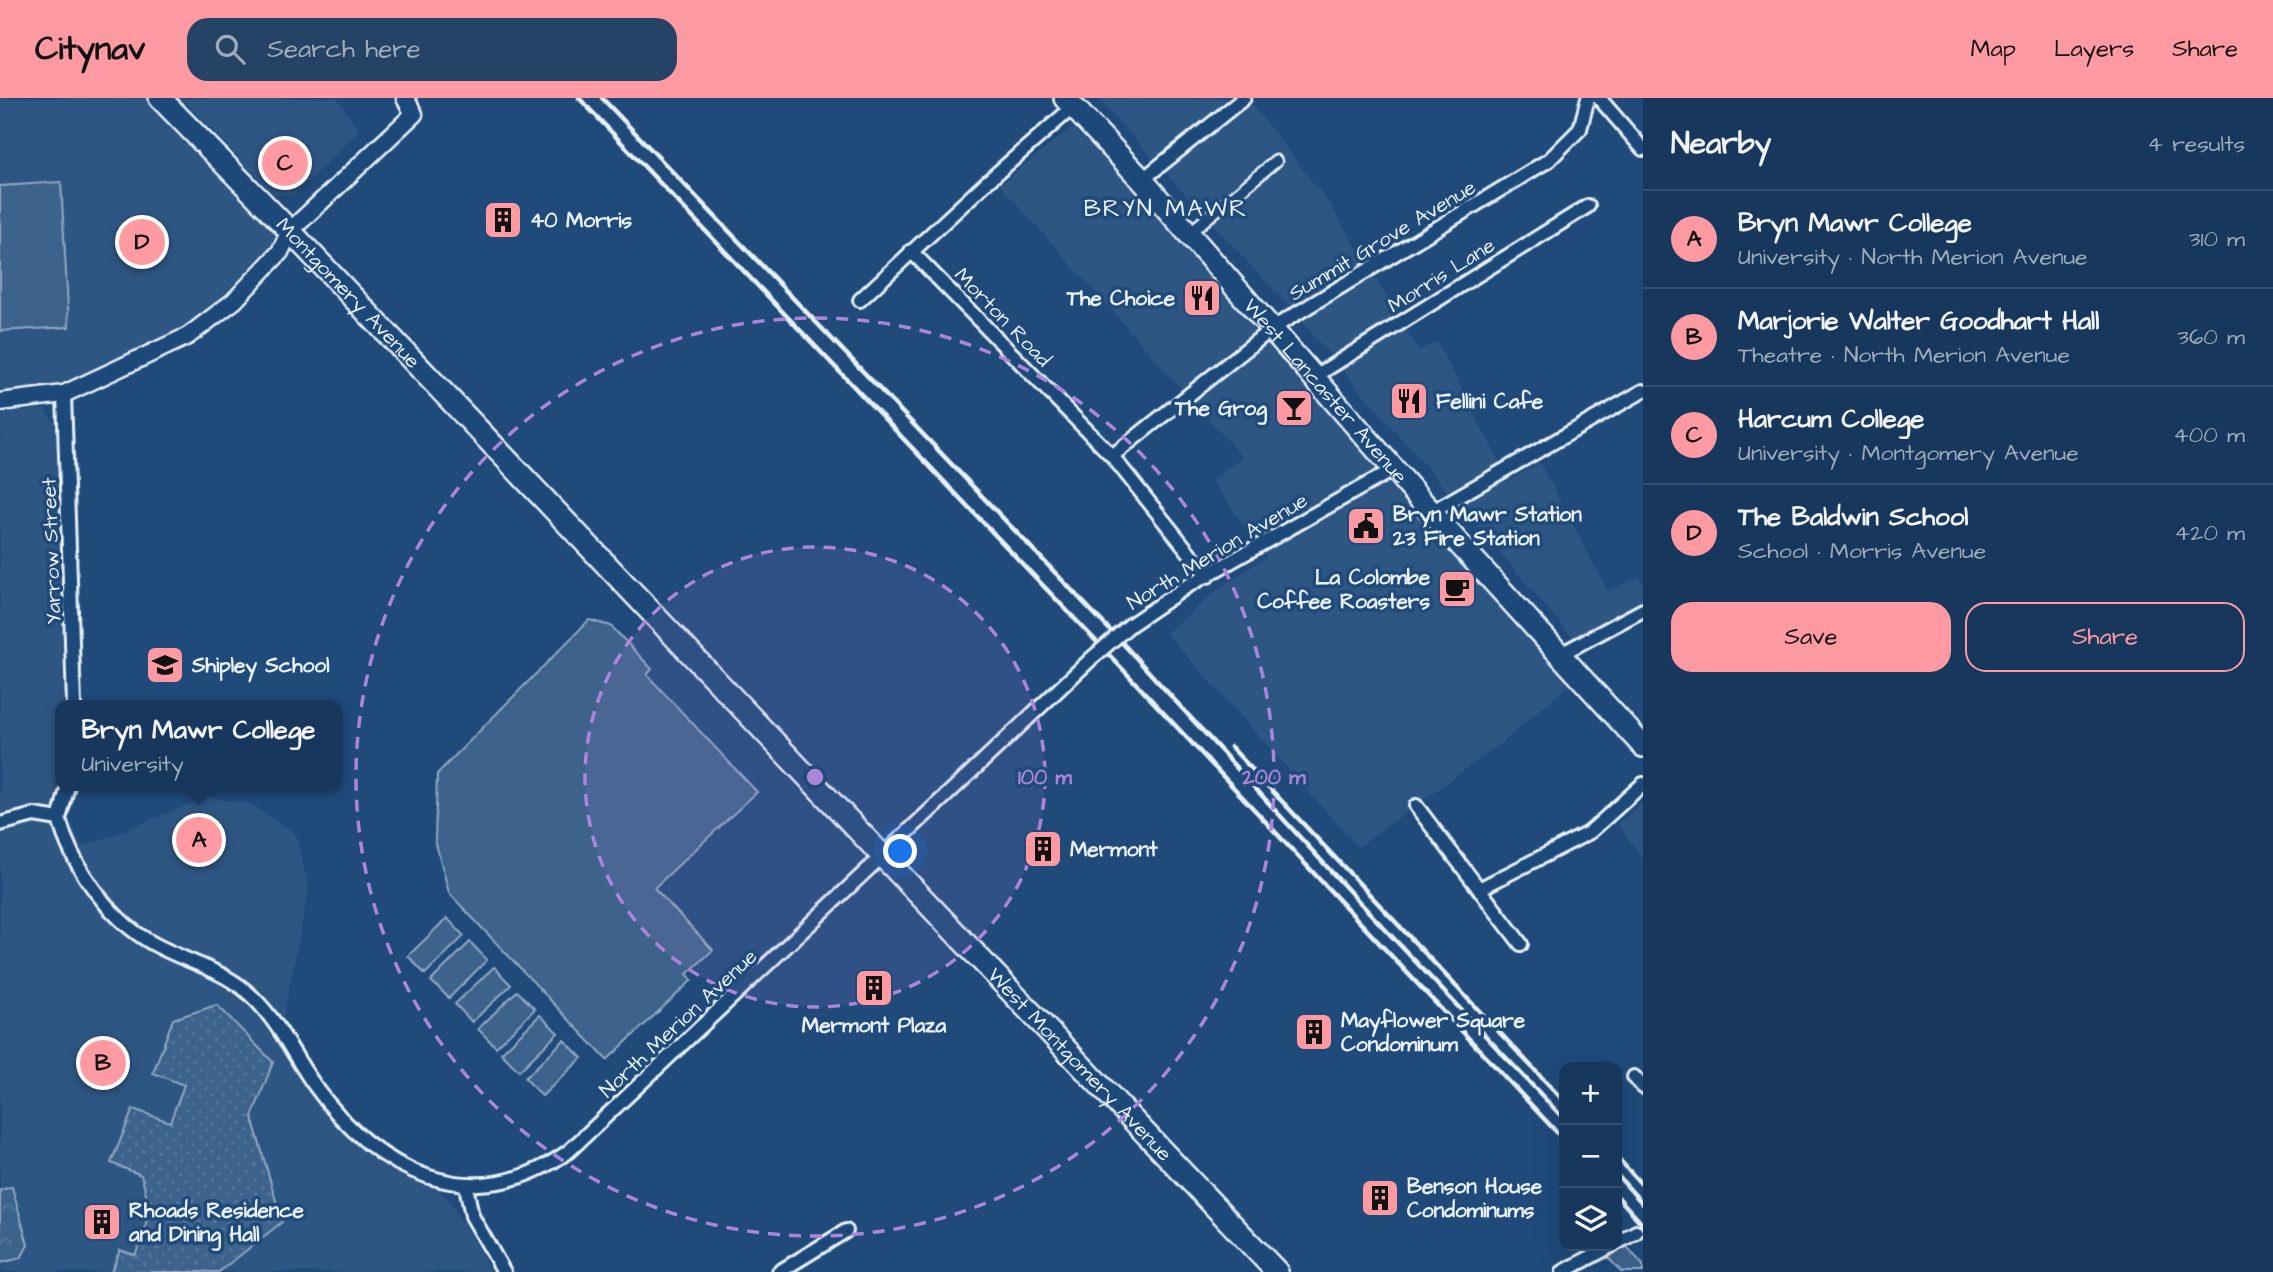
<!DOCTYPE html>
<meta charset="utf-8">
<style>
:root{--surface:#17385c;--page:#244365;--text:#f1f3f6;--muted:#9eacbb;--line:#365272;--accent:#ff9aa2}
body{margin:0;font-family:"Architects Daughter",sans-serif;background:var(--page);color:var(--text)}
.controls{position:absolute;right:21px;bottom:21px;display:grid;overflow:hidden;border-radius:14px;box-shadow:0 7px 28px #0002}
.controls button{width:63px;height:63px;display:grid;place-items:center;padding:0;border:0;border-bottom:2px solid var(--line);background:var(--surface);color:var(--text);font:35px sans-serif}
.you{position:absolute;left:901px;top:754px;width:24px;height:24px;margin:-18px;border:5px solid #fff;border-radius:50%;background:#1a73e8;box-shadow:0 0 0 10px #1a73e833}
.badge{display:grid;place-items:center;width:46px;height:46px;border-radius:50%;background:var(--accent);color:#111;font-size:23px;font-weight:700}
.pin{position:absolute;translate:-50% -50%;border:4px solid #fff;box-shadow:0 2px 7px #0006}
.popup{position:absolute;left:55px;top:602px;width:287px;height:91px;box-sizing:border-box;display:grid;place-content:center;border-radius:14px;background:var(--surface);filter:drop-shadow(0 2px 5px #0005);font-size:23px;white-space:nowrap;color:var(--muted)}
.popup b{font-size:26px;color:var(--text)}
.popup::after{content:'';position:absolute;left:50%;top:100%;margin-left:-14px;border:14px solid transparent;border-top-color:var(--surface)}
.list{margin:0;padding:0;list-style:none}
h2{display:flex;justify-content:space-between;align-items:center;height:91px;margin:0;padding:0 28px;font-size:30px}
h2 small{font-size:23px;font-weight:400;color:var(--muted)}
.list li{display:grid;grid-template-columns:46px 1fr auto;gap:21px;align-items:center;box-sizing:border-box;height:98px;padding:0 28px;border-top:2px solid var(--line)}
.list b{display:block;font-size:26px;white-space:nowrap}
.list p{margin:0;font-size:23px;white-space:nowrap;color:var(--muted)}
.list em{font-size:23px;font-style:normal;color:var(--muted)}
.actions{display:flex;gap:14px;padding:21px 28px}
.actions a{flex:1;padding:16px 0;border:2px solid var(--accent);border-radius:21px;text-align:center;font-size:24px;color:var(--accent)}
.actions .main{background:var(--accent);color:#111}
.icon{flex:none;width:38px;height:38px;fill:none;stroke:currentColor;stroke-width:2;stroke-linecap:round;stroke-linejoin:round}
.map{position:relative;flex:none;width:1643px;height:1174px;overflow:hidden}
header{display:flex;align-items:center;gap:42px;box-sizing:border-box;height:98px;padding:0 35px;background:var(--accent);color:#111}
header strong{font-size:33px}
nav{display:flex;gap:38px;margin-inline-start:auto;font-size:24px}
.search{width:490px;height:63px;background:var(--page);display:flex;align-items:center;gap:18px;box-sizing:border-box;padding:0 24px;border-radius:21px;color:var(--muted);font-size:26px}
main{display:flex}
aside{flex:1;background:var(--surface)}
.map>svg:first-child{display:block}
.built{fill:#2e5683}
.grass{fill:url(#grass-dots);stroke:#92aac2;stroke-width:2}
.park{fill:url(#park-crowns);stroke:#92aac2;stroke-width:2}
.pitch{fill:#3c628c;stroke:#92aac2;stroke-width:2}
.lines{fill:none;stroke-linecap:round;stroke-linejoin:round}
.pedestrian-casing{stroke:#e8f1f8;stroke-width:15}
.minor-casing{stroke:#e8f1f8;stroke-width:18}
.tertiary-casing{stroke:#e8f1f8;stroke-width:21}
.primary-casing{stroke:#e8f1f8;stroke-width:26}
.trunk-casing{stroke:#e8f1f8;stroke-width:26}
.pedestrian{stroke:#1f4a7a;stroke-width:10}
.minor{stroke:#1f4a7a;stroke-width:12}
.tertiary{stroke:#1f4a7a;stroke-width:16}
.primary{stroke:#1f4a7a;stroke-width:21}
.trunk{stroke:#1f4a7a;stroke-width:21}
.rail{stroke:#e8f1f8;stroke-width:4.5}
.minor-bridge-casing{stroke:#e8f1f8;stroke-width:18;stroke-linecap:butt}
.minor-bridge{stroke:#1f4a7a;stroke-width:12}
.ring{fill:none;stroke:#ac85d9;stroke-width:3.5;stroke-dasharray:12 9}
.labels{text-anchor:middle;stroke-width:7;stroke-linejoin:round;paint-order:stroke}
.poi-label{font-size:21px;font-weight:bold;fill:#e8f1f8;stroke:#1f4a7a;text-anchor:start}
.street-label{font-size:21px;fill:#e8f1f8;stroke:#1f4a7a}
.quarter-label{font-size:24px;letter-spacing:2px;fill:#e8f1f8;stroke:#1f4a7a}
.centre{fill:#ac85d9;stroke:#1f4a7a;stroke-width:3.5}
.ring-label{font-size:21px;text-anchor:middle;font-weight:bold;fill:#ac85d9;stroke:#1f4a7a;stroke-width:7;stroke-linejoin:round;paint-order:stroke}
</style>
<header>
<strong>Citynav</strong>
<div class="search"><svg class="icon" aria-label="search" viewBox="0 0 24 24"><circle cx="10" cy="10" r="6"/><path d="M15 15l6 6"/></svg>Search here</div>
<nav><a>Map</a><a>Layers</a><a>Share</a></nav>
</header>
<main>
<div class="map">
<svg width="1643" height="1174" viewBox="0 0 1643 1174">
<defs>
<pattern id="grass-dots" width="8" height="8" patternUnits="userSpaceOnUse" patternTransform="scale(1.75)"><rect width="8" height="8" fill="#3c628c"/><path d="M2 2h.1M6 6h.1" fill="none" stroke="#58799d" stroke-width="1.8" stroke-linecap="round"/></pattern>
<pattern id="park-crowns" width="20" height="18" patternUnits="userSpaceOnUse" patternTransform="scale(1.75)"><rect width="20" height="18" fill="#3c628c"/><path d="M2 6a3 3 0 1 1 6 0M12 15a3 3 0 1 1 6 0" fill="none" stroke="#58799d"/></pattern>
</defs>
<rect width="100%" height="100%" fill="#1f4a7a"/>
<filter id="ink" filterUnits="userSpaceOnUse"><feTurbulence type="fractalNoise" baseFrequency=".0143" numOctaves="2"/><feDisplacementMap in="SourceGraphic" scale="14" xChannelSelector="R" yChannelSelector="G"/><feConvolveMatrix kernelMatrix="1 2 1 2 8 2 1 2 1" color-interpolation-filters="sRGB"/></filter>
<g filter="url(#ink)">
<!-- built -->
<path class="built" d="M0,0h160l130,133 -10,21 -92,84 -124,58 -64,8z
M182,0h155l22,33 -66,65 -20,-2z
M1097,0h150l83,106 89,146 18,-8 72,138 31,-17 68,128 31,-14 4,8v18l-69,36 -286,-333z
M1072,29l62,62 175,204 258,284 -1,10 -64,56 -144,104 -192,-214 54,-45 46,-31 -54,-77 30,-23 -242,-272z
M45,311l10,14 9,282h-3v45l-5,42 27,55 124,-50 43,7 45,29 14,55 -30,151 17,34 21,30 35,34 42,35 45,19 9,7 43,74h-491v-859z
M1643,705v56l-25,-35z"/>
<!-- grass -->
<path class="grass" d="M217,907l56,57 -21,55 30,105 -63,50h-108l9,-22 15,5c14,-32 17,-46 6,-80l-30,-12 22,-54 37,13 14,-37 -31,-12 20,-54z"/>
<!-- park -->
<path class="park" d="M12,1089l16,58 -7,13 -21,5v-73z
M1623,1144l20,23v7h-22l-16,-18z"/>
<!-- pitch -->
<path class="pitch" d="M61,84l8,145 -69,4v-145z
M589,522l22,6 41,43 -5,6 110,117 -103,96 59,62 -26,24 5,6 -85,80 -158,-167 -14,-53 2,-66z
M447,820l17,18 -39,38 -17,-18z
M470,844l17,18 -38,38 -18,-17z
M494,869l17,18 -39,37 -17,-18z
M517,893l18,18 -39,38 -18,-18z
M540,917l18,18 -39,38 -18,-18z
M564,942l18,18 -40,38 -17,-18z"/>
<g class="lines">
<defs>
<path id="pedestrian" d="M1189,135l87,-72"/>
<path id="minor" d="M1599,0l44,51
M1142,82l102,-82
M911,153l201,205 96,120
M860,202l127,-118 86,-75
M1314,279l274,-171
M64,296l10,311
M1112,358l161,-128 276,-168 31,-31 8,-31
M1431,414l212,-121
M1130,527l56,-38 208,-118
M1559,557l84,-45
M1416,708l105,138
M59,721l9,-33
M0,726l34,-9 25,4c12,45 48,97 88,121 32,20 71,27 99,51 31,26 46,63 69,95 62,87 158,134 254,65l522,-492
M1479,791l111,-57 53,-48
M1634,979l9,10
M466,1088l6,30 32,56
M1617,1145l19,-11
M779,1174l67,-41
M1563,1174l48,-26"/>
<path id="tertiary" d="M0,304l64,-8 124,-58 46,-35 46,-49 10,-21 124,-117 -9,-16"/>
<g id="primary">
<path id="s1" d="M160,0l130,133 987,1041"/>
</g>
<g id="trunk">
<path id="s2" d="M1065,0l77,82 310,356 191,210"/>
</g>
</defs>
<!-- pedestrian casing -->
<use href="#pedestrian" class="pedestrian-casing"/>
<!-- minor casing -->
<use href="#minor" class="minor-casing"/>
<!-- tertiary casing -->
<use href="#tertiary" class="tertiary-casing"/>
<!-- primary casing -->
<use href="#primary" class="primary-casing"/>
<!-- trunk casing -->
<use href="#trunk" class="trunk-casing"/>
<!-- pedestrian -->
<use href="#pedestrian" class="pedestrian"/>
<!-- minor -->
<use href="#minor" class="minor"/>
<!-- tertiary -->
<use href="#tertiary" class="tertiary"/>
<!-- primary -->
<use href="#primary" class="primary"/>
<!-- trunk -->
<use href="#trunk" class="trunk"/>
<!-- rail -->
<path class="rail" d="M579,0l535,562 450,480
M602,0l525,550 223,244 214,227
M1231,649l333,354
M1617,1059l26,29
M1617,1077l26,29
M1617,1098l26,29"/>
<defs>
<path id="minor-bridge" d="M1091,561l39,-34"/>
</defs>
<!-- minor-bridge casing -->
<use href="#minor-bridge" class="minor-bridge-casing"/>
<!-- minor-bridge -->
<use href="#minor-bridge" class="minor-bridge"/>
</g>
</g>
<!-- distance rings -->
<circle cx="815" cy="679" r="230" fill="#ac85d9" fill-opacity=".12"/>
<g class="ring">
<circle cx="815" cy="679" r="230"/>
<circle cx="815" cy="679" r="459"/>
</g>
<!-- icons -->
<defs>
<symbol id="building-square" viewBox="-11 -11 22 22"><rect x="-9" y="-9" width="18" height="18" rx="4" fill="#ff9aa2" stroke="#1f4a7a"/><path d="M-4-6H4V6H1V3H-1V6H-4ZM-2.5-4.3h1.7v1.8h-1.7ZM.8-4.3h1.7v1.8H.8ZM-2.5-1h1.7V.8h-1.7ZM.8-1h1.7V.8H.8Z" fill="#111"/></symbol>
<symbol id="restaurant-square" viewBox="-11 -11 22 22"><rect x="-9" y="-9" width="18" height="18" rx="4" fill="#ff9aa2" stroke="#1f4a7a"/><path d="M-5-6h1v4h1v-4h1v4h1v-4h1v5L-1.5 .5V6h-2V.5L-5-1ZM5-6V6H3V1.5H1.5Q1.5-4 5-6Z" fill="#111"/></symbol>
<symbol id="bar-square" viewBox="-11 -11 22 22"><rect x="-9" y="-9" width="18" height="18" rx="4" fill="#ff9aa2" stroke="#1f4a7a"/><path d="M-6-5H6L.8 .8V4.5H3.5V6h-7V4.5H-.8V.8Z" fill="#111"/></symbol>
<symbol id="civic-square" viewBox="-11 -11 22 22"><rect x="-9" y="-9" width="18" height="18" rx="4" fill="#ff9aa2" stroke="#1f4a7a"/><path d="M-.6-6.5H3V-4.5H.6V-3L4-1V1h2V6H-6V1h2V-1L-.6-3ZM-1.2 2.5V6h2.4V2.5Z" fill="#111"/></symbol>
<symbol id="cafe-square" viewBox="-11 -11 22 22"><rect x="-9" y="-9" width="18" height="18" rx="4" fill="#ff9aa2" stroke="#1f4a7a"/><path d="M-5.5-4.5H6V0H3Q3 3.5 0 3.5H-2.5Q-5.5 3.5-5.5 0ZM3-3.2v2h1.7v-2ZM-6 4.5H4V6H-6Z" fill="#111"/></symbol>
<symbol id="school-square" viewBox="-11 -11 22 22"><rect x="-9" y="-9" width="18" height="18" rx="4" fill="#ff9aa2" stroke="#1f4a7a"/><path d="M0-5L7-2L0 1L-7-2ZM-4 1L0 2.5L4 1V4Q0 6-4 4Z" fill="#111"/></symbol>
</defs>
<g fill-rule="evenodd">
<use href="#building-square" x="481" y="100" width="44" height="44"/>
<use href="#restaurant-square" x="1180" y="178" width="44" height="44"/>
<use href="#restaurant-square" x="1387" y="281" width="44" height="44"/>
<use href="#bar-square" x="1272" y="288" width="44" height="44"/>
<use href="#civic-square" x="1344" y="406" width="44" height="44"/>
<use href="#cafe-square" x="1435" y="469" width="44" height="44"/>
<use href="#school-square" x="143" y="545" width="44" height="44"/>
<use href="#building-square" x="1021" y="729" width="44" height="44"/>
<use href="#building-square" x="852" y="868" width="44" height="44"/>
<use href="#building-square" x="1292" y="912" width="44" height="44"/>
<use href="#building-square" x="1358" y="1078" width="44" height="44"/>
<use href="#building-square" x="80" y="1102" width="44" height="44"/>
</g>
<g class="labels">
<!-- poi labels -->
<g class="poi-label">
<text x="530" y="129">40 Morris</text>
<text x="1175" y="207" text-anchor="end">The Choice</text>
<text x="1436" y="310">Fellini Cafe</text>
<text x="1267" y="317" text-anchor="end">The Grog</text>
<text x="1393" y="423">Bryn Mawr Station<tspan x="1393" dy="24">23 Fire Station</tspan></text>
<text x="1430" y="486" text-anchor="end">La Colombe<tspan x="1430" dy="24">Coffee Roasters</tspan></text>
<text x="192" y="574">Shipley School</text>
<text x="1070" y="758">Mermont</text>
<text x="1341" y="929">Mayflower Square<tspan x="1341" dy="24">Condominum</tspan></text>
<text x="874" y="934" text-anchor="middle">Mermont Plaza</text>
<text x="1407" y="1095">Benson House<tspan x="1407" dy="24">Condominums</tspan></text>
<text x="129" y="1119">Rhoads Residence<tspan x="129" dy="24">and Dining Hall</tspan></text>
</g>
<!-- street labels -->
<g class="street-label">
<text transform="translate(1382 142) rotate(-31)" y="7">Summit Grove Avenue</text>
<text transform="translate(1441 177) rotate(-32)" y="7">Morris Lane</text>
<text dy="7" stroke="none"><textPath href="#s1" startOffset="271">Montgomery Avenue</textPath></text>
<text transform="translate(1003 219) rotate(46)" y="7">Morton Road</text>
<text dy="7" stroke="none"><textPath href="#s2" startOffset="392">West Lancaster Avenue</textPath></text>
<text transform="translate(51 453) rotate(-92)" y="7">Yarrow Street</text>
<text transform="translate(1217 453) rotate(-31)" y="7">North Merion Avenue</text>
<text transform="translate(678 925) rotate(-43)" y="7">North Merion Avenue</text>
<text dy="7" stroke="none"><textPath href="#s1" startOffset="1334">West Montgomery Avenue</textPath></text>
</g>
<!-- quarter labels -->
<g class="quarter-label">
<text x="1166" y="118">BRYN MAWR</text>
</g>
</g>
<circle cx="815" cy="679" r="10" class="centre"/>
<g class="ring-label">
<text x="1045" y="686">100 m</text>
<text x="1274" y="686">200 m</text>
</g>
</svg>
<div class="controls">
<button>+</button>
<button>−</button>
<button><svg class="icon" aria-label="layers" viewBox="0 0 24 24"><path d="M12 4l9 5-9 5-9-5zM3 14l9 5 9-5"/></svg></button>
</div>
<div class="you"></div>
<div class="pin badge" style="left:199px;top:742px">A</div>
<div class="popup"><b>Bryn Mawr College</b>University</div>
<div class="pin badge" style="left:103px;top:965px">B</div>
<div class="pin badge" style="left:285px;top:65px">C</div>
<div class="pin badge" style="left:142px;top:144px">D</div>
</div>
<aside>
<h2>Nearby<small>4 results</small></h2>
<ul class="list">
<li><span class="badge">A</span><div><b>Bryn Mawr College</b><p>University · North Merion Avenue</p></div><em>310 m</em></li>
<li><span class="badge">B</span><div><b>Marjorie Walter Goodhart Hall</b><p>Theatre · North Merion Avenue</p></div><em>360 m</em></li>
<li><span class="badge">C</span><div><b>Harcum College</b><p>University · Montgomery Avenue</p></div><em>400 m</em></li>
<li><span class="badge">D</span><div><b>The Baldwin School</b><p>School · Morris Avenue</p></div><em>420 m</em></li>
</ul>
<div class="actions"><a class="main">Save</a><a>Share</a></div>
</aside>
</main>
